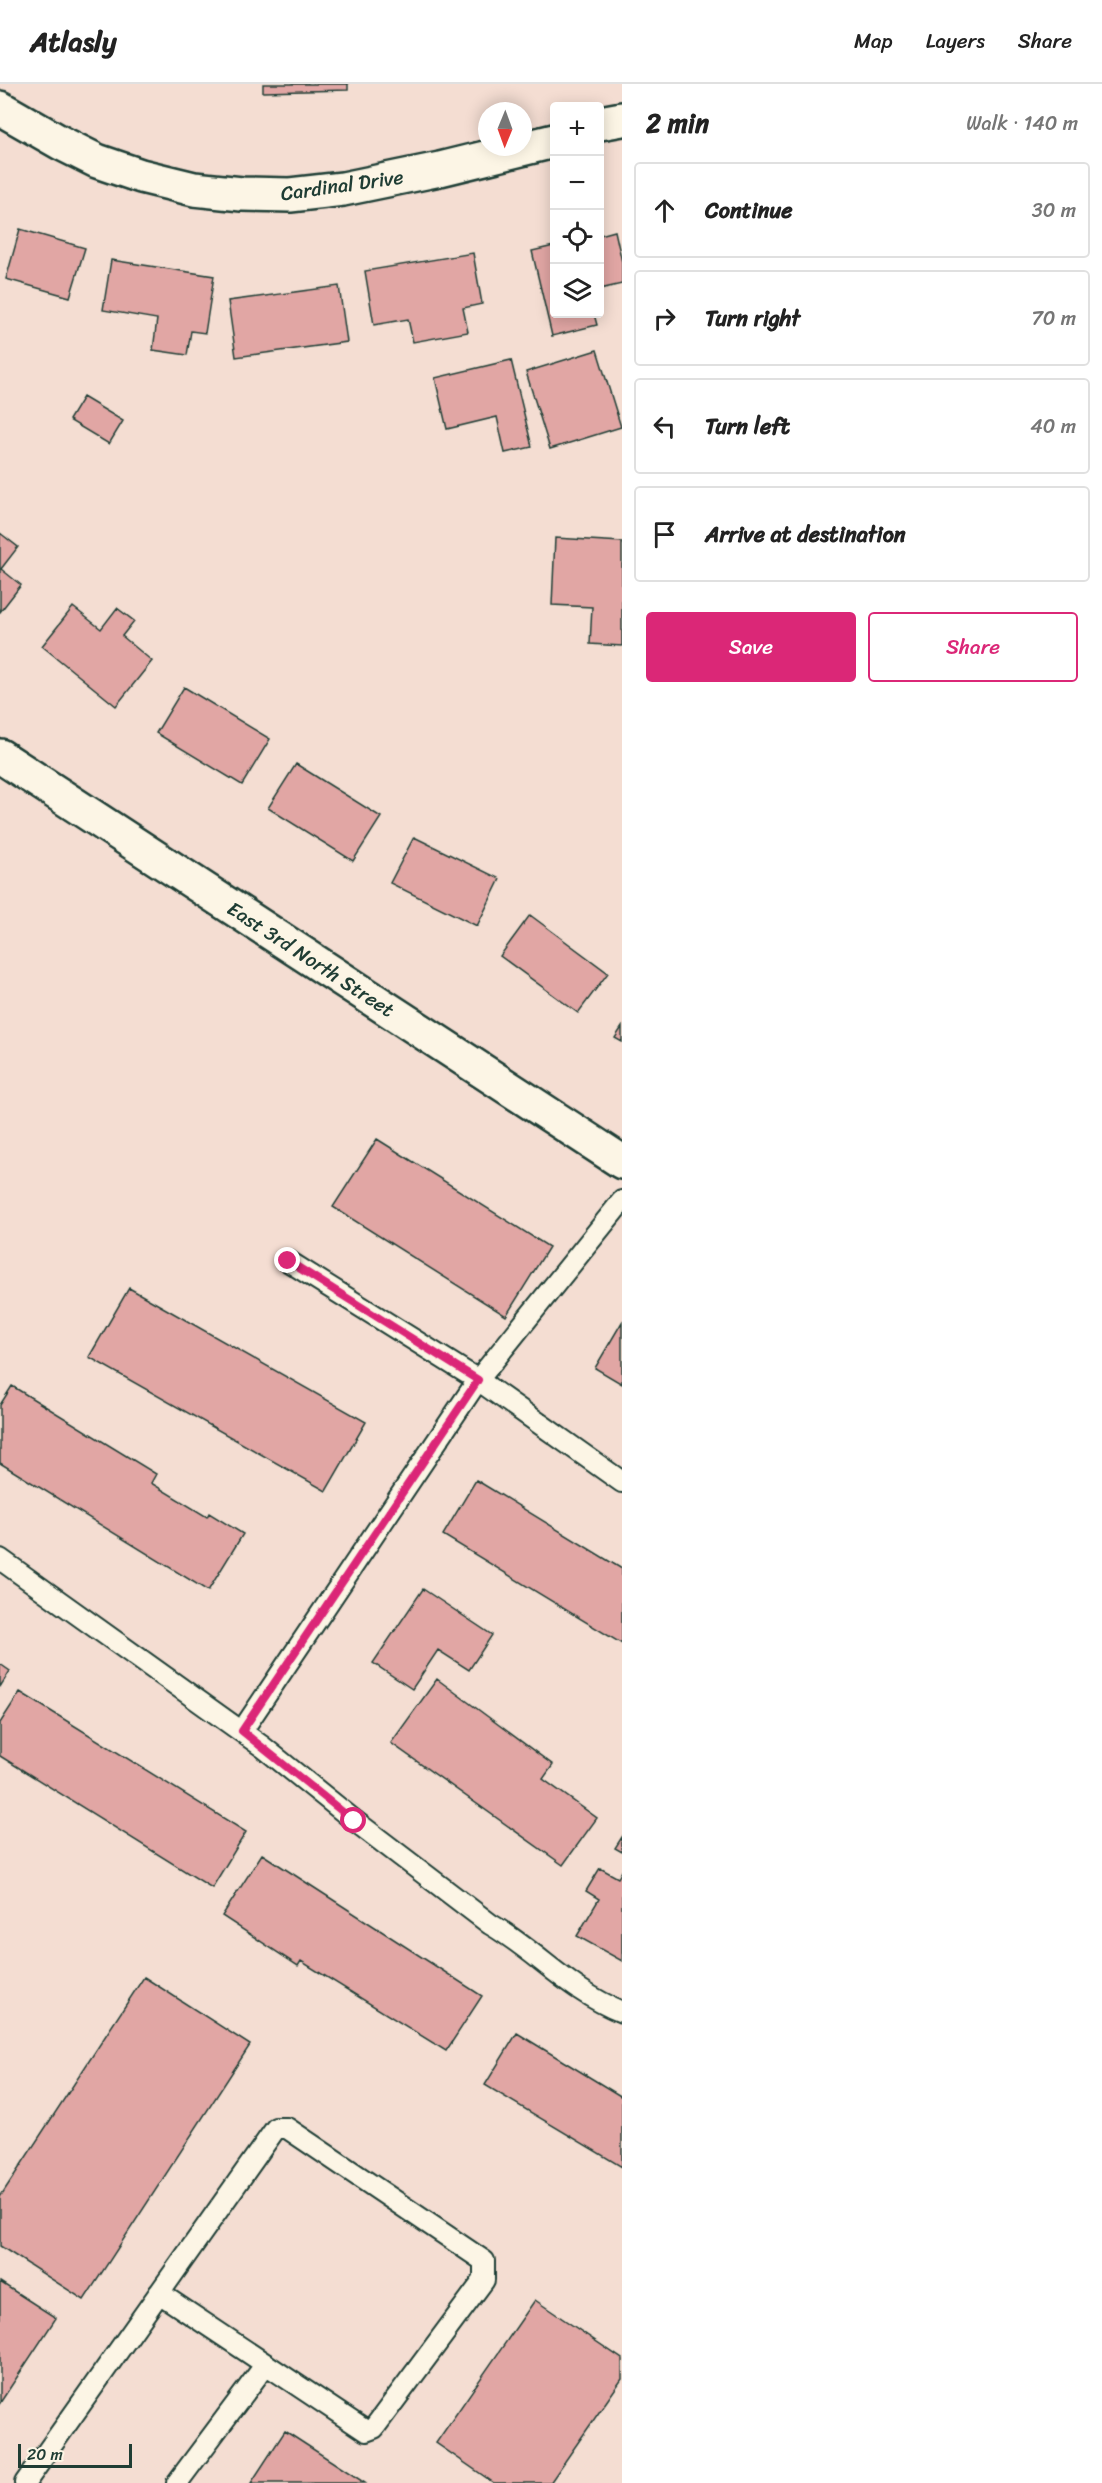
<!DOCTYPE html>
<meta charset="utf-8">
<style>
:root{--surface:#fff;--page:#f6f6f6;--text:#222;--muted:#767676;--line:#e0e0e0;--accent:#db2777}
body{margin:0;font-family:Sriracha,sans-serif;background:var(--page);color:var(--text)}
.controls{position:absolute;right:18px;top:18px;display:grid;overflow:hidden;border-radius:6px;box-shadow:0 3px 15px #0003}
.controls button{width:54px;height:54px;display:grid;place-items:center;padding:0;border:0;border-bottom:2px solid var(--line);background:var(--surface);color:var(--text);font:30px sans-serif}
.compass{position:absolute;left:478px;top:18px;width:54px;height:54px;border-radius:50%;background:var(--surface);box-shadow:0 3px 15px #0003;rotate:181deg}
.scale{position:absolute;left:18px;bottom:15px;width:114px;box-sizing:border-box;padding-left:6px;border:3px solid #1f3d34;border-top:0;font-size:16px;line-height:21px;white-space:nowrap;color:#1f3d34;-webkit-text-stroke:4px #fcf5e5;paint-order:stroke}
.stop{position:absolute;width:18px;height:18px;margin:-14px;border:4px solid #db2777;border-radius:50%;background:#fff}
.stop.end{background:#db2777;border-color:#fff;box-shadow:0 2px 6px #0008}
.list{margin:0;padding:0;list-style:none}
h2{display:flex;justify-content:space-between;align-items:center;height:78px;margin:0;padding:0 24px;font-size:26px}
h2 small{font-size:20px;font-weight:400;color:var(--muted)}
.list li{display:grid;grid-template-columns:39px 1fr auto;gap:18px;align-items:center;box-sizing:border-box;height:96px;margin:0 12px 12px;padding:0 12px;border:2px solid var(--line);border-radius:6px}
.list b{display:block;font-size:22px;white-space:nowrap}
.list em{font-size:20px;font-style:normal;color:var(--muted)}
.actions{display:flex;gap:12px;padding:18px 24px}
.actions a{flex:1;padding:14px 0;border:2px solid var(--accent);border-radius:6px;text-align:center;font-size:21px;color:var(--accent)}
.actions .main{background:var(--accent);color:#fff}
.icon{flex:none;width:33px;height:33px;fill:none;stroke:currentColor;stroke-width:2;stroke-linecap:round;stroke-linejoin:round}
.map{position:relative;flex:none;width:622px;height:2399px;overflow:hidden}
header{display:flex;align-items:center;gap:36px;box-sizing:border-box;height:84px;padding:0 30px;background:var(--surface);border-bottom:2px solid var(--line)}
header strong{font-size:28px}
nav{display:flex;gap:33px;margin-inline-start:auto;font-size:21px}
main{display:flex}
aside{flex:1;background:var(--surface)}
.map>svg:first-child{display:block}
.building{fill:#e1a6a4;stroke:#1f3d34;stroke-width:1.5}
.lines{fill:none;stroke-linecap:round;stroke-linejoin:round}
.lane-casing{stroke:#1f3d34;stroke-width:24}
.street-casing{stroke:#1f3d34;stroke-width:38}
.lane{stroke:#fcf5e5;stroke-width:20}
.street{stroke:#fcf5e5;stroke-width:33}
.route{stroke:#db2777;stroke-width:8}
.labels{text-anchor:middle;stroke-width:4.5;stroke-linejoin:round;paint-order:stroke}
.street-label{font-size:20px;fill:#1f3d34;stroke:#fcf5e5}
</style>
<header>
<strong>Atlasly</strong>
<nav><a>Map</a><a>Layers</a><a>Share</a></nav>
</header>
<main>
<div class="map">
<svg width="622" height="2399" viewBox="0 0 622 2399">
<rect width="100%" height="100%" fill="#f4ddd2"/>
<filter id="ink" filterUnits="userSpaceOnUse"><feTurbulence type="fractalNoise" baseFrequency=".0167" numOctaves="2"/><feDisplacementMap in="SourceGraphic" scale="12" xChannelSelector="R" yChannelSelector="G"/><feConvolveMatrix kernelMatrix="1 2 1 2 8 2 1 2 1" color-interpolation-filters="sRGB"/></filter>
<g filter="url(#ink)">
<!-- building -->
<path class="building" d="M263,0h85v6l-85,2z
M20,145l65,19 -15,49 -64,-18z
M615,147l7,31v22l-22,5v-54z
M554,162v68h40l3,11 -45,11 -20,-85z
M473,169l9,51 -19,4 5,24 -55,10 -5,-23 -34,6 -9,-54z
M111,176l103,16 -9,57 -14,-2 -4,24 -34,-5 4,-31 -54,-9z
M339,202l8,56 -111,15 -8,-56z
M597,266l24,77 -71,22 -24,-77z
M511,276l21,87 -27,6 -8,-36 -50,12 -12,-51z
M83,313l40,24 -14,23 -40,-24z
M0,449l18,14 -17,22 20,16 -21,27z
M555,454l67,4v104l-32,-2 2,-37 -40,-2z
M73,523l28,22 16,-21 17,13 -12,15 30,25 -36,45 -74,-60z
M184,603l86,52 -28,46 -86,-52z
M296,680l85,53 -28,44 -85,-53z
M414,753l86,42 -23,47 -87,-43z
M530,831l78,58 -30,40 -78,-57z
M622,943v15l-7,-4z
M377,1055l172,108 -43,69 -173,-109z
M129,1204l237,134 -40,69 -237,-134z
M622,1238v62l-27,-16z
M12,1302l144,88 -5,9 56,34 2,-4 34,21 -35,57 -208,-128v-58z
M476,1396l146,89v75l-179,-109z
M423,1505l69,46 -23,35 -31,-20 -26,39 -39,-26z
M0,1580l10,7 -10,16z
M437,1595l116,86 -10,14 54,39 -34,47 -172,-122z
M20,1608l226,140 -34,56 -212,-132v-33z
M622,1753v15l-7,-4z
M262,1770l220,142 -36,55 -145,-90 -3,5 -76,-50z
M600,1784l18,10 4,-7v90l-45,-25 22,-37 -13,-8z
M144,1893l106,68 -166,255 -84,-54v-49z
M517,1949l105,64v70l-137,-82z
M0,2198l56,36 -56,85z
M535,2216l87,59v20l-72,104h-56l-58,-40z
M285,2347l80,52h-114z"/>
<g class="lines">
<defs>
<path id="lane" d="M288,1177l190,119 144,102
M0,1475l263,188 92,74 135,103c48,28 79,67 132,88
M242,1647l236,-351 144,-179
M25,2399l251,-355h11l197,133v19l-110,148 -8,3 -207,-138
M177,2399l89,-119"/>
<path id="street" d="M0,24l61,35 36,18 44,15 53,13 48,5 48,1 53,-6 97,-20 114,-28
M600,39l22,-4
M0,672l622,406"/>
</defs>
<!-- lane casing -->
<use href="#lane" class="lane-casing"/>
<!-- street casing -->
<use href="#street" class="street-casing"/>
<!-- lane -->
<use href="#lane" class="lane"/>
<!-- street -->
<use href="#street" class="street"/>
</g>
</g>
<g class="lines" filter="url(#ink)">
<!-- route -->
<path class="route" d="M288,1177l190,119 -236,351 112,90"/>
</g>
<g class="labels">
<!-- street labels -->
<g class="street-label">
<text transform="translate(342 101) rotate(-8)" y="7">Cardinal Drive</text>
<text transform="translate(311 875) rotate(33)" y="7">East 3rd North Street</text>
</g>
</g>
</svg>
<div class="controls">
<button>+</button>
<button>−</button>
<button><svg class="icon" aria-label="locate" viewBox="0 0 24 24"><circle cx="12" cy="12" r="6"/><path d="M12 2v4M12 18v4M2 12h4M18 12h4"/></svg></button>
<button><svg class="icon" aria-label="layers" viewBox="0 0 24 24"><path d="M12 4l9 5-9 5-9-5zM3 14l9 5 9-5"/></svg></button>
</div>
<svg class="compass" viewBox="-18 -18 36 36"><path d="M0-13l5 13h-10z" fill="#e53935"/><path d="M0 13l5-13h-10z" fill="#767676"/></svg>
<div class="scale">20 m</div>
<div class="stop" style="left:354px;top:1737px"></div>
<div class="stop end" style="left:288px;top:1177px"></div>
</div>
<aside>
<h2>2 min<small>Walk · 140 m</small></h2>
<ul class="list">
<li><svg class="icon" aria-label="ahead" viewBox="0 0 24 24"><path d="M12 20V5M6 11l6-6 6 6"/></svg><div><b>Continue</b></div><em>30 m</em></li>
<li><svg class="icon" aria-label="right" viewBox="0 0 24 24"><path d="M7 20v-9h11M14 6l5 5-5 5"/></svg><div><b>Turn right</b></div><em>70 m</em></li>
<li><svg class="icon" aria-label="left" viewBox="0 0 24 24"><path d="M17 20v-9H6M10 6l-5 5 5 5"/></svg><div><b>Turn left</b></div><em>40 m</em></li>
<li><svg class="icon" aria-label="arrive" viewBox="0 0 24 24"><path d="M6 21V4h12l-3 4 3 4H6"/></svg><div><b>Arrive at destination</b></div></li>
</ul>
<div class="actions"><a class="main">Save</a><a>Share</a></div>
</aside>
</main>
